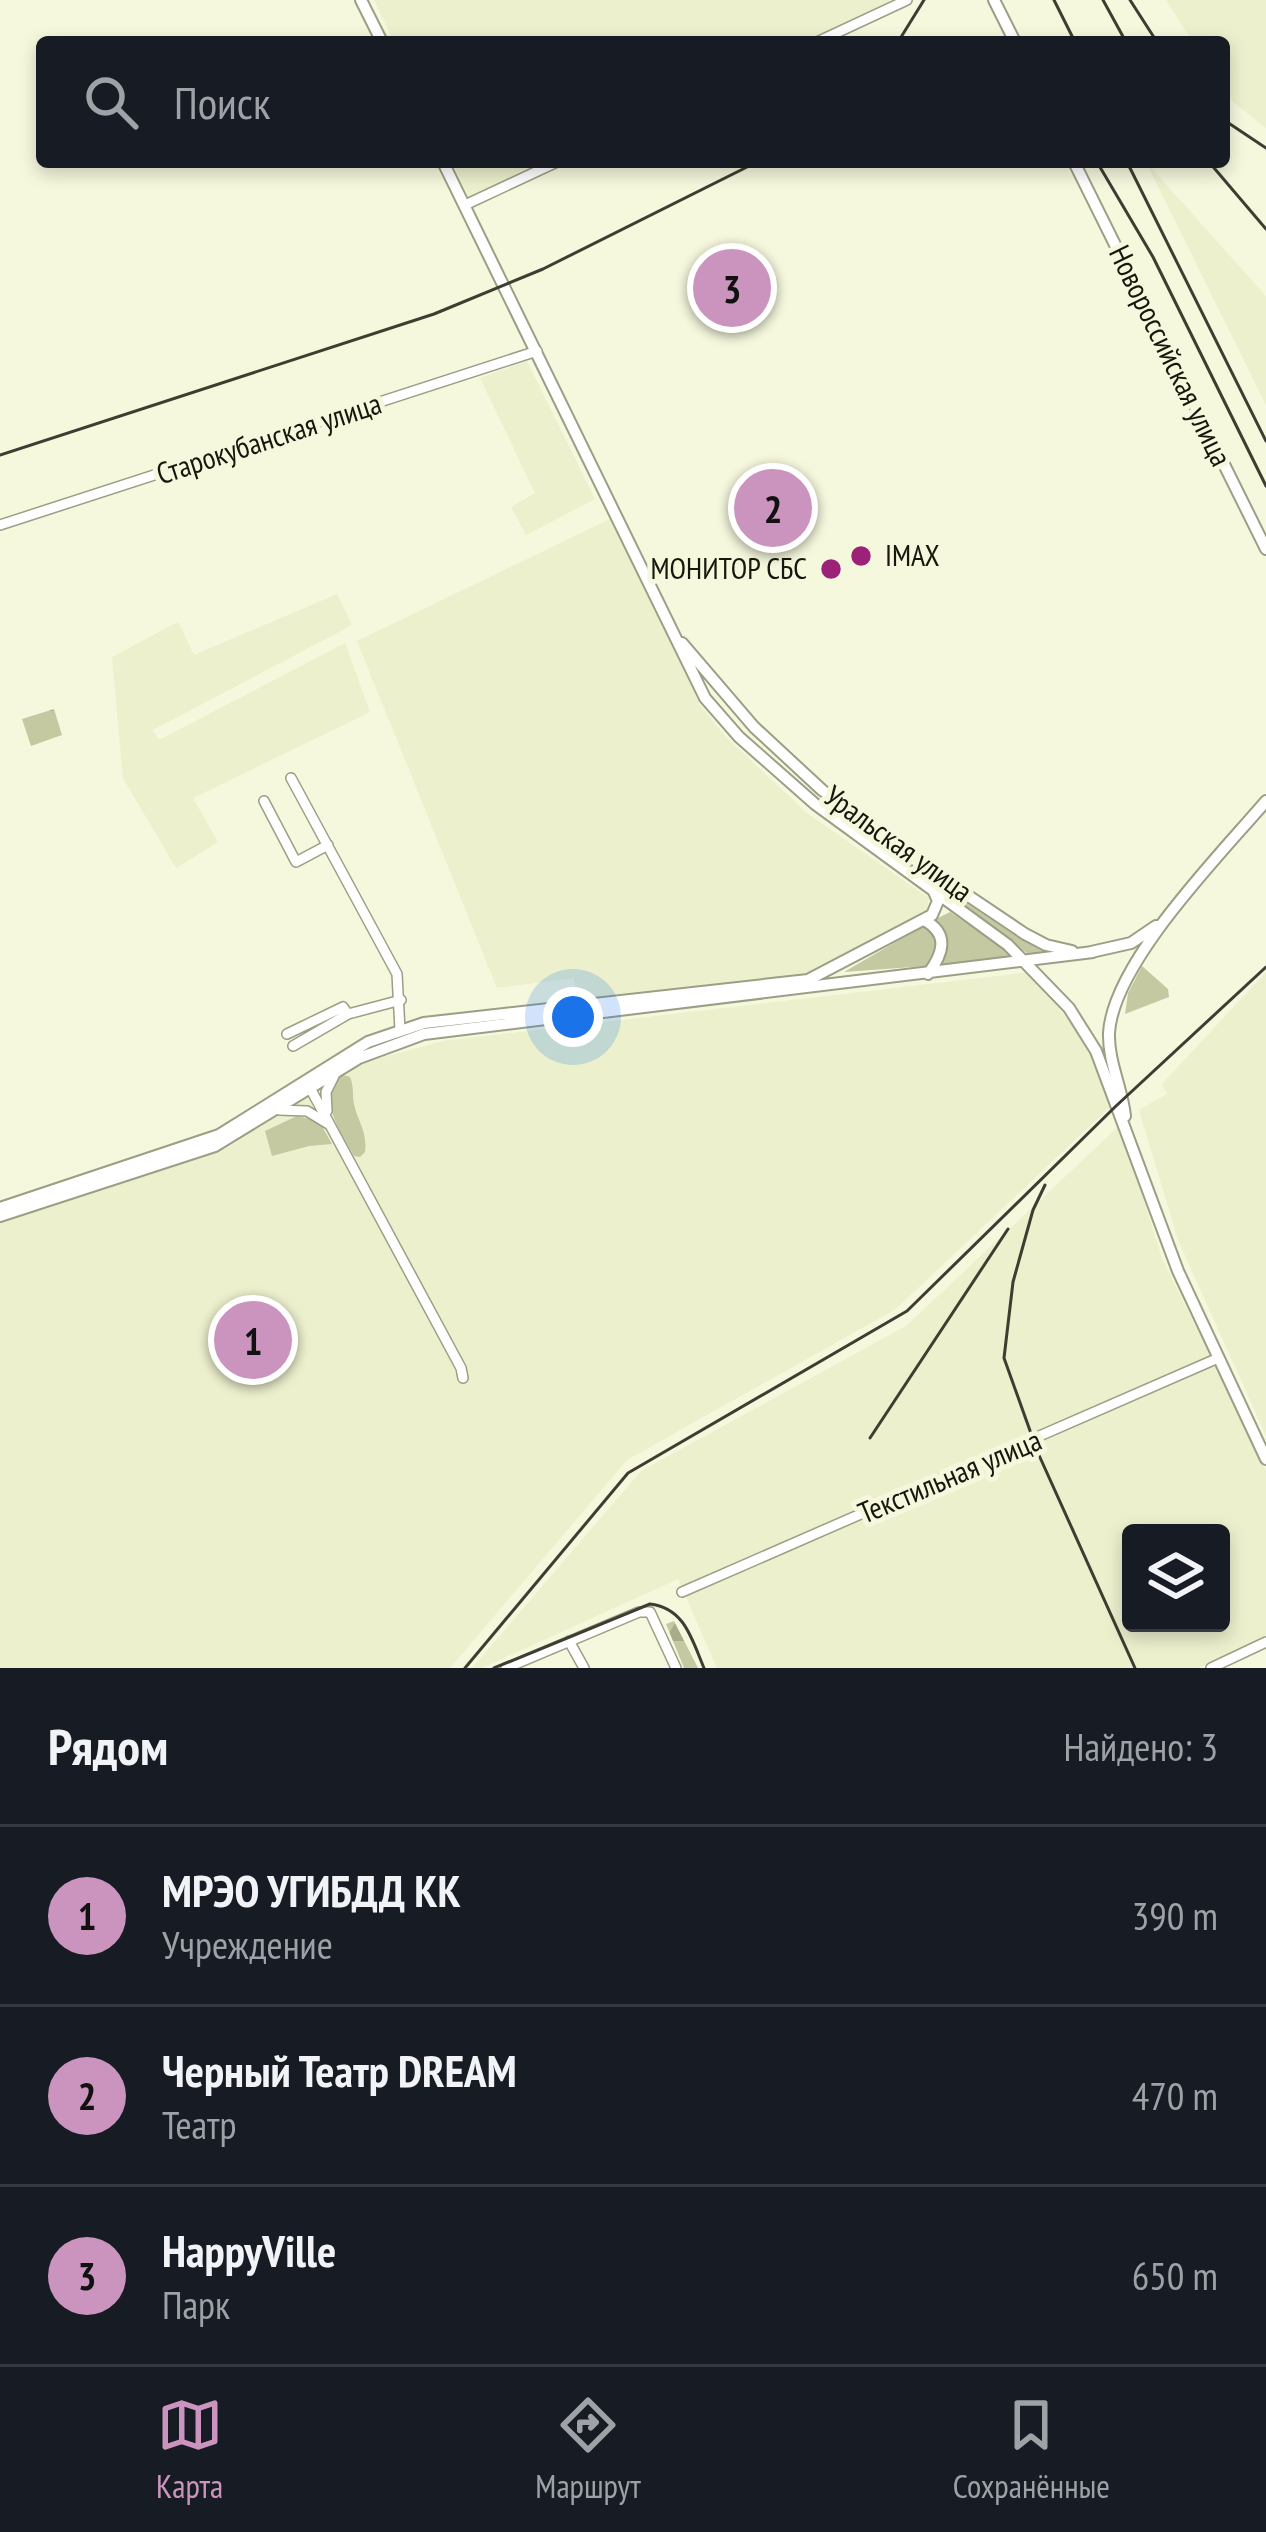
<!DOCTYPE html>
<html lang="ru">
<meta charset="utf-8">
<style>
:root{--surface:#171b24;--page:#20242c;--text:#f1f3f6;--muted:#9ea1a6;--line:#363941;--accent:#ca94be}
body{margin:0;font-family:"PT Sans Narrow",sans-serif;background:var(--page);color:var(--text)}
.controls{position:absolute;right:36px;bottom:36px;display:grid;overflow:hidden;border-radius:12px;box-shadow:0 6px 18px #0003}
.controls button{width:108px;height:108px;display:grid;place-items:center;padding:0;border:0;border-bottom:3px solid var(--line);background:var(--surface);color:var(--text);font:60px sans-serif}
.you{position:absolute;left:573px;top:1017px;width:42px;height:42px;margin:-30px;border:9px solid #fff;border-radius:50%;background:#1a73e8;box-shadow:0 0 0 18px #1a73e833}
.badge{display:grid;place-items:center;width:78px;height:78px;border-radius:50%;background:var(--accent);color:#111;font-size:39px;font-weight:700}
.pin{position:absolute;translate:-50% -50%;border:6px solid #fff;box-shadow:0 3px 12px #0006}
.list{margin:0;padding:0;list-style:none}
h2{display:flex;justify-content:space-between;align-items:center;height:156px;margin:0;padding:0 48px;font-size:51px}
h2 small{font-size:39px;font-weight:400;color:var(--muted)}
.list li{display:grid;grid-template-columns:78px 1fr auto;gap:36px;align-items:center;box-sizing:border-box;height:180px;padding:0 48px;border-top:3px solid var(--line)}
.list b{display:block;font-size:45px;white-space:nowrap}
.list p{margin:0;font-size:39px;white-space:nowrap;color:var(--muted)}
.list em{font-size:39px;font-style:normal;color:var(--muted)}
.icon{flex:none;width:66px;height:66px;fill:none;stroke:currentColor;stroke-width:2;stroke-linecap:round;stroke-linejoin:round}
.map{position:relative;flex:none;width:1266px;height:1668px;overflow:hidden}
.search{position:absolute;background:var(--surface);box-shadow:0 6px 18px #0003;left:36px;right:36px;top:36px;height:132px;display:flex;align-items:center;gap:30px;box-sizing:border-box;padding:0 42px;border-radius:12px;color:var(--muted);font-size:45px}
.sheet{height:696px;background:var(--surface)}
nav{display:flex;justify-content:space-around;align-items:center;box-sizing:border-box;height:168px;border-top:3px solid var(--line);background:var(--surface);font-size:33px;color:var(--muted)}
nav a{display:grid;justify-items:center;gap:6px}
nav .on{color:var(--accent)}
.map>svg:first-child{display:block}
.built{fill:#ecf0cd;fill-rule:evenodd}
.grass{fill:#c4c9a2}
.forest{fill:url(#forest-firs)}
.park{fill:url(#park-tufts)}
.lines{fill:none;stroke-linecap:round;stroke-linejoin:round}
.minor-casing{stroke:#9c9e85;stroke-width:12}
.major-casing{stroke:#9c9e85;stroke-width:14}
.minor{stroke:#fff;stroke-width:9}
.major{stroke:#fff;stroke-width:10}
.tram{stroke:#3d3e31;stroke-width:3}
.rail{stroke:#3d3e31;stroke-width:3}
.poi-dot{fill:#9b2179;stroke:#f5f8dd;stroke-width:4.5}
.labels{text-anchor:middle;stroke-width:10;stroke-linejoin:round;paint-order:stroke}
.street-label{font-size:30px;fill:#16170d;stroke:#f5f8dd}
.poi-label{font-size:30px;fill:#16170d;stroke:#f5f8dd;text-anchor:start}
</style>
<div class="map">
<svg width="1266" height="1668" viewBox="0 0 1266 1668">
<defs>
<pattern id="forest-firs" width="22" height="20" patternUnits="userSpaceOnUse" patternTransform="scale(3)"><rect width="22" height="20" fill="#c4c9a2"/><path d="M5 1l3.5 6h-7zM16 11l3.5 6h-7z" fill="#a8ac8a"/></pattern>
<pattern id="park-tufts" width="24" height="20" patternUnits="userSpaceOnUse" patternTransform="scale(3)"><rect width="24" height="20" fill="#c4c9a2"/><path d="M3 7l-1-3M5 7V3M7 7l1-3M15 17l-1-3M17 17v-4M19 17l1-3" fill="none" stroke="#a8ac8a"/></pattern>
</defs>
<rect width="100%" height="100%" fill="#f5f8dd"/>
<!-- built -->
<path class="built" d="M374,0h526l-91,42h-415z
M1166,0h100v128l-34,-27 -8,-12v-47h-31z
M452,162h98l-80,38z
M1146,162l120,134v109z
M527,361l68,138 -69,36 -15,-28 24,-14 -55,-115z
M614,517l86,188 26,32 81,76 122,85 -2,12 -10,9 -87,48 -32,9 -169,20 -52,2 -3,-20 -77,10 -140,-347z
M337,594l15,31 -199,105 6,10 186,-97 25,69 -177,86 25,44 -42,26 -53,-90 -11,-121 66,-35 16,33z
M1030,972l61,77 19,58 -214,202 -269,151 -177,208h-450v-446l231,-76 109,-72 22,-11 81,-22z
M1266,972v464l-88,-196 -39,-130 28,-16 -5,-10z
M1120,1125l42,133 104,213v164l-67,33h-482l-39,-89 -196,89h-10l169,-197 265,-145zM1131,1533h90v90h-90z"/>
<!-- grass -->
<path class="grass" d="M863,834l154,103 27,15 -16,2 -166,-117z
M950,912l64,44 -72,8c6,-17 7,-31 -8,-44z
M925,925l13,15 -4,19 -8,7 -82,6z
M1142,966l26,23 1,8 -44,17 3,-21z
M340,1074l10,3c3,7 3,14 3,21 2,20 15,32 12,54l-5,5 -6,-1c-16,-29 -35,-52 -14,-82z
M297,1116l22,5 13,23 -23,2 -37,10 -7,-25z"/>
<!-- forest -->
<path class="forest" d="M674,1621l24,47h-14l-18,-44z"/>
<!-- park -->
<path class="park" d="M54,709l8,26 -31,11 -9,-27z"/>
<g class="lines">
<defs>
<path id="minor" d="M817,42l90,-42
M465,205l92,-43
M0,525l537,-174
M291,778l106,196 3,56
M264,801l32,61 32,-17
M287,1034l56,-27 5,7 53,-14
M293,1046l55,-32
M309,1086l152,282 2,10
M279,1110l28,1 23,14
M327,1111l-1,-19 8,-16
M682,1592l534,-233
M569,1641l15,27
M506,1668l133,-56h11l26,56
M1211,1668l55,-26"/>
<path id="major" d="M361,0l21,42
M994,0l21,42
M443,162l262,536 34,39 76,67 193,141 61,63 27,43 82,220 88,188
M1074,162l192,387
M682,643l72,84 68,63 87,66 116,78 21,11 26,6
M924,920c26,14 19,34 4,54
M1091,952l40,-9 25,-17
M1125,1116c-3,-28 -17,-55 -16,-83 4,-70 111,-178 157,-232
M0,1208l219,-73 149,-93 56,-19 384,-43 124,-65 6,-14 -4,-9
M0,1216l215,-70 144,-88 65,-24 669,-82"/>
</defs>
<!-- minor casing -->
<use href="#minor" class="minor-casing"/>
<!-- major casing -->
<use href="#major" class="major-casing"/>
<!-- minor -->
<use href="#minor" class="minor"/>
<!-- major -->
<use href="#major" class="major"/>
<!-- tram -->
<path class="tram" d="M494,1668l156,-64c35,4 42,36 54,64"/>
<!-- rail -->
<path class="rail" d="M1054,0l21,42
M1103,0l23,42
M1130,0l27,42
M898,42l26,-42
M1224,120l42,28
M1097,162l56,95 113,229
M1127,162l139,279
M1209,162l57,67
M0,455l434,-141 109,-45 214,-107
M1045,1185l-12,25 -20,72 -9,76 34,95 97,215
M870,1438l138,-209
M465,1668l163,-195 279,-162 209,-205 150,-139"/>
</g>
<!-- markers -->
<g class="poi-dot">
<circle cx="861" cy="556" r="12"/>
<circle cx="831" cy="569" r="12"/>
</g>
<g class="labels">
<!-- street labels -->
<g class="street-label">
<text transform="translate(1170 356) rotate(64)" y="10">Новороссийская улица</text>
<text transform="translate(269 439) rotate(-18)" y="10">Старокубанская улица</text>
<text transform="translate(898 844) rotate(36)" y="10">Уральская улица</text>
<text transform="translate(950 1477) rotate(-23)" y="10">Текстильная улица</text>
</g>
<!-- poi labels -->
<g class="poi-label">
<text x="885" y="566">IMAX</text>
<text x="807" y="579" text-anchor="end">МОНИТОР СБС</text>
</g>
</g>
</svg>
<div class="controls">
<button><svg class="icon" aria-label="layers" viewBox="0 0 24 24"><path d="M12 4l9 5-9 5-9-5zM3 14l9 5 9-5"/></svg></button>
</div>
<div class="you"></div>
<div class="pin badge" style="left:253px;top:1340px">1</div>
<div class="pin badge" style="left:773px;top:508px">2</div>
<div class="pin badge" style="left:732px;top:288px">3</div>
<div class="search"><svg class="icon" aria-label="search" viewBox="0 0 24 24"><circle cx="10" cy="10" r="6"/><path d="M15 15l6 6"/></svg>Поиск</div>
</div>
<section class="sheet">
<h2>Рядом<small>Найдено: 3</small></h2>
<ul class="list">
<li><span class="badge">1</span><div><b>МРЭО УГИБДД КК</b><p>Учреждение</p></div><em>390 m</em></li>
<li><span class="badge">2</span><div><b>Черный Театр DREAM</b><p>Театр</p></div><em>470 m</em></li>
<li><span class="badge">3</span><div><b>HappyVille</b><p>Парк</p></div><em>650 m</em></li>
</ul>
</section>
<nav>
<a class="on"><svg class="icon" aria-label="map" viewBox="0 0 24 24"><path d="M3 6l6-2 6 2 6-2v14l-6 2-6-2-6 2zM9 4v14M15 6v14"/></svg>Карта</a>
<a><svg class="icon" aria-label="directions" viewBox="0 0 24 24"><path d="M12 3l9 9-9 9-9-9zM9 14v-3h6M13 9l2 2-2 2"/></svg>Маршрут</a>
<a><svg class="icon" aria-label="saved" viewBox="0 0 24 24"><path d="M7 4h10v16l-5-4-5 4z"/></svg>Сохранённые</a>
</nav>
